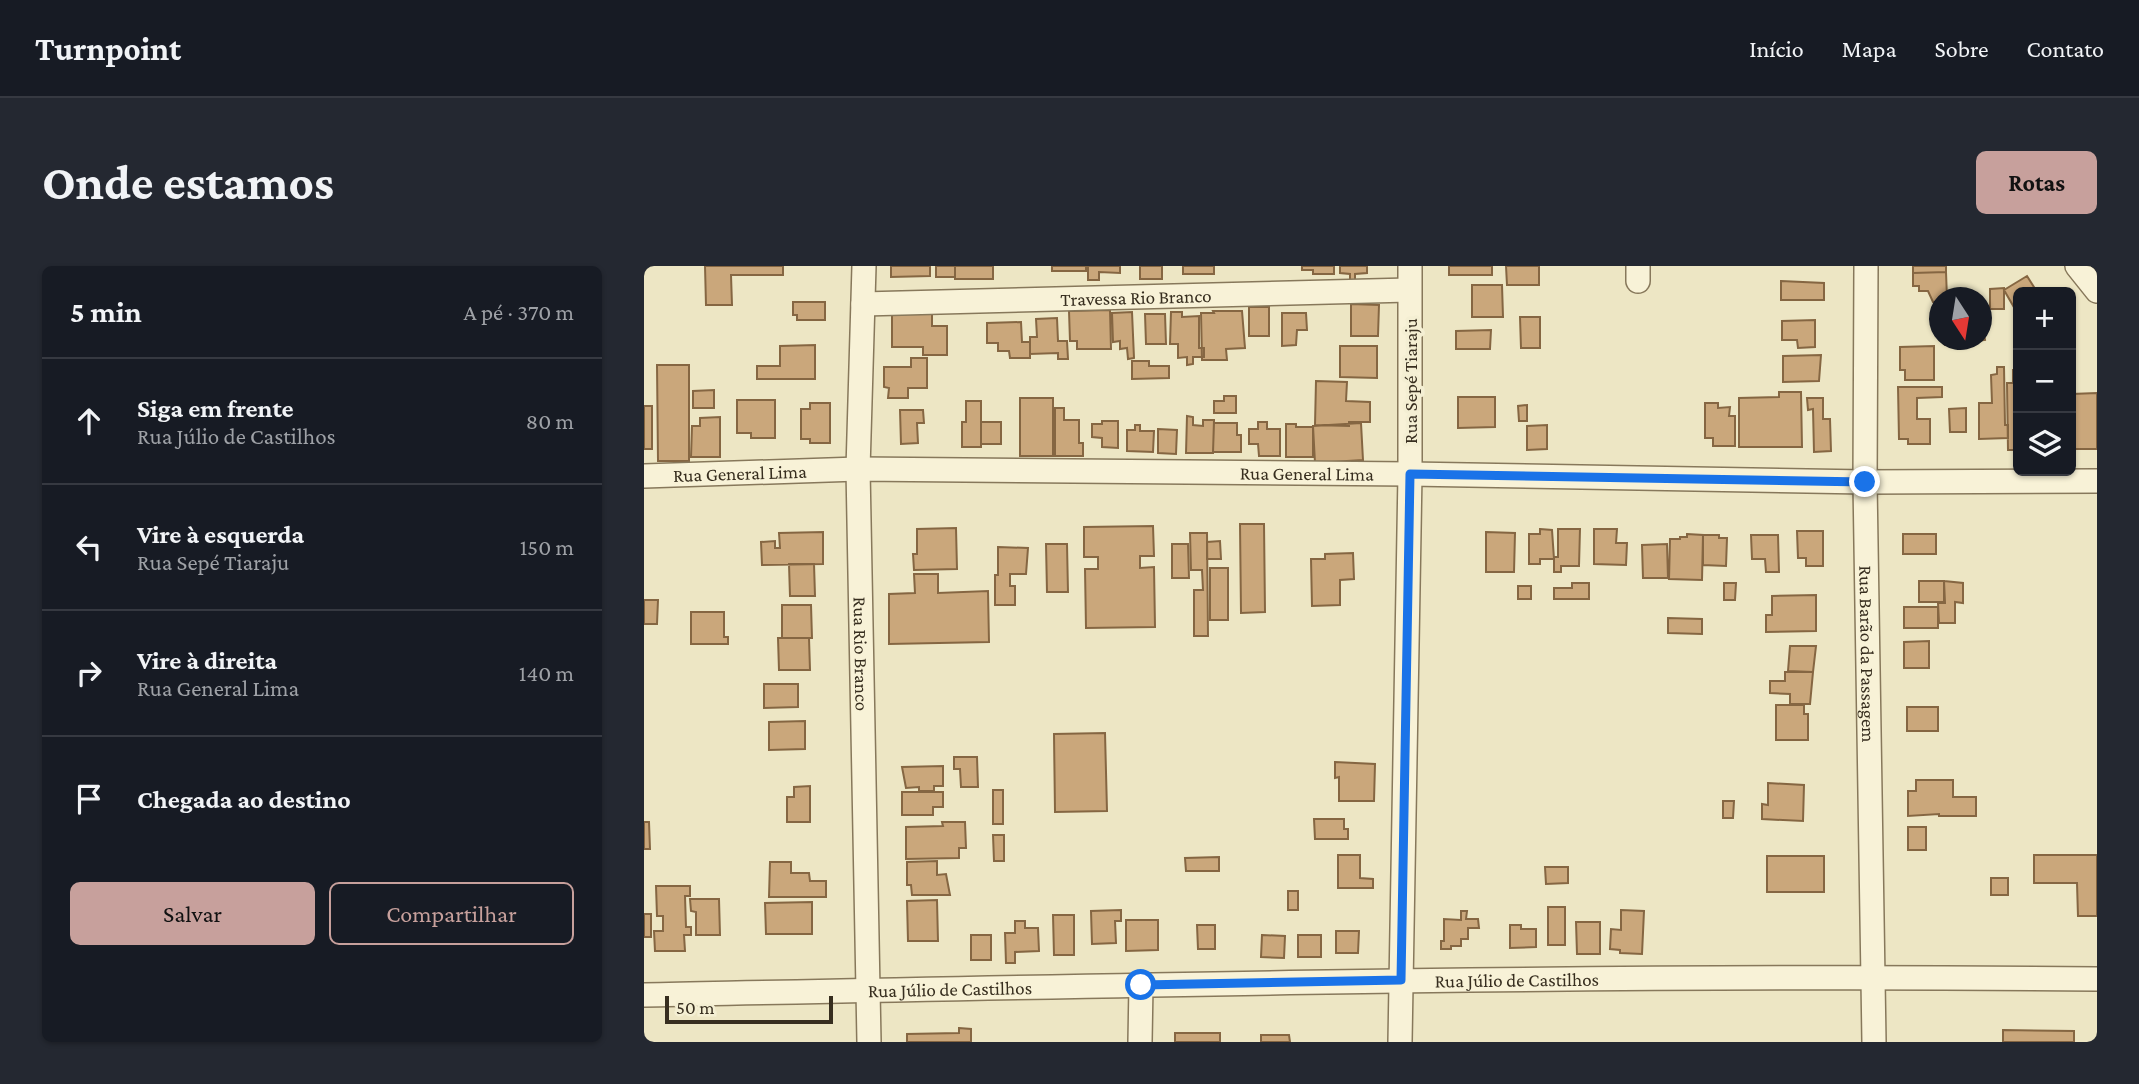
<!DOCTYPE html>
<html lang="pt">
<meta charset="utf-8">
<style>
:root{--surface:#171b24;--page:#242831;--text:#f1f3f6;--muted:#9ea1a6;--line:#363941;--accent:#c7a09c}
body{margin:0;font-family:"Crimson Pro",serif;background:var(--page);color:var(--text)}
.controls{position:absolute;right:21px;top:21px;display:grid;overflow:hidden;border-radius:10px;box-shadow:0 2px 5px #0004}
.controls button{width:63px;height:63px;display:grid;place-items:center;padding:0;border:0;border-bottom:2px solid var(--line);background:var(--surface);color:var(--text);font:35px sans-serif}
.compass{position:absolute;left:1285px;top:21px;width:63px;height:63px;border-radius:50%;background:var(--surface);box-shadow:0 2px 5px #0004;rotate:168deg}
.scale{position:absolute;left:21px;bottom:18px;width:168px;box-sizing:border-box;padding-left:7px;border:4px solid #372e1f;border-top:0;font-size:19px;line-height:24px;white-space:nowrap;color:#372e1f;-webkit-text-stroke:5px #f4efd3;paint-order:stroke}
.stop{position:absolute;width:21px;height:21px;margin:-16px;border:5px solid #1a73e8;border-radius:50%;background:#fff}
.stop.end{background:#1a73e8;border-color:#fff;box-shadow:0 2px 7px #0008}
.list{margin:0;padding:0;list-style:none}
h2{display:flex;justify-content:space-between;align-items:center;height:91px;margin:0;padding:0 28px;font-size:30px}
h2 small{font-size:23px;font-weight:400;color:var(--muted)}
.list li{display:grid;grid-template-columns:46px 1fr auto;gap:21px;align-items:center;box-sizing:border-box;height:126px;padding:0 28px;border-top:2px solid var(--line)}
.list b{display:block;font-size:26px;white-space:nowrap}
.list p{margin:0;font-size:23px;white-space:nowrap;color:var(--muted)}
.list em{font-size:23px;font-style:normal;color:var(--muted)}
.actions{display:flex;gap:14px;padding:21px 28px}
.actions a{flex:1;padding:16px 0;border:2px solid var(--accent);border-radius:10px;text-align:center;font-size:24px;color:var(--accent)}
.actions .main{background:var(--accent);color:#111}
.icon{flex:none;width:38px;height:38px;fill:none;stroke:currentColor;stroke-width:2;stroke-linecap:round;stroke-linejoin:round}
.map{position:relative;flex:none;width:1453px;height:776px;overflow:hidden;border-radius:10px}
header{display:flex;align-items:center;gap:42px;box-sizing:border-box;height:98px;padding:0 35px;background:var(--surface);border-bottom:2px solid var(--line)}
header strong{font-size:33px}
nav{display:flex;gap:38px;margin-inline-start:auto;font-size:24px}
.intro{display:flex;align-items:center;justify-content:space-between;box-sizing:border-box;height:168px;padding:0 42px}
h1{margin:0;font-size:49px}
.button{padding:18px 32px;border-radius:10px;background:var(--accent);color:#111;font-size:24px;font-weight:700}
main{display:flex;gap:42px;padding:0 42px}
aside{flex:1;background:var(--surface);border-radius:10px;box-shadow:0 2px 5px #0004}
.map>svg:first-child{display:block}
.building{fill:#caa77b;stroke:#856642;stroke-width:2}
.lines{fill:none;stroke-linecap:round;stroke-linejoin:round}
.minor-casing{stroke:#87785b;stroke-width:26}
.minor{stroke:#f8f2d7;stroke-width:23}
.route{stroke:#1a73e8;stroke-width:9}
.labels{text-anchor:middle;stroke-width:7;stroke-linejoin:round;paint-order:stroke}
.street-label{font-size:19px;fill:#372e1f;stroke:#f4efd3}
</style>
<header>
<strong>Turnpoint</strong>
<nav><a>Início</a><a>Mapa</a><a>Sobre</a><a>Contato</a></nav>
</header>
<div class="intro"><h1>Onde estamos</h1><a class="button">Rotas</a></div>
<main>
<aside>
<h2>5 min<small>A pé · 370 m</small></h2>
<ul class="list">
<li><svg class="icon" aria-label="ahead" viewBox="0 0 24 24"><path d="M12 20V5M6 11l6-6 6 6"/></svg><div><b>Siga em frente</b><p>Rua Júlio de Castilhos</p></div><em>80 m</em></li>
<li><svg class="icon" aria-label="left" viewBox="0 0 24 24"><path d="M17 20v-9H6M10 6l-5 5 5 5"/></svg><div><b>Vire à esquerda</b><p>Rua Sepé Tiaraju</p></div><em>150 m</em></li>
<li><svg class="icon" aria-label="right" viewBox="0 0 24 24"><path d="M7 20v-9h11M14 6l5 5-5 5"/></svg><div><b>Vire à direita</b><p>Rua General Lima</p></div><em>140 m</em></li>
<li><svg class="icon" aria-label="arrive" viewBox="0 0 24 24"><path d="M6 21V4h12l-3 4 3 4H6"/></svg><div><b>Chegada ao destino</b></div></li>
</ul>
<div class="actions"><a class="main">Salvar</a><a>Compartilhar</a></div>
</aside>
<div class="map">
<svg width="1453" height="776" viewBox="0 0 1453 776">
<rect width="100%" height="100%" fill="#ede6c4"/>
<!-- building -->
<path class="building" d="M61,0h78v9h-52l1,30h-26z
M247,0h39v10l-39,1z
M292,0h19v11h-19z
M311,0h38v13h-38z
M408,0h34v5h-34z
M444,0h32v7l-21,-1v8h-11z
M496,0h22v13h-22z
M539,0h31v8h-31z
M658,0h32v8h-21v-4h-11z
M696,0h27v7l-12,1v6h-5v-6l-10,-1z
M805,0h43v9h-43z
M862,0h33v19h-32z
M1269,0h33v6l-33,1z
M1302,6l1,26h-7v4h-7l-5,-11h-9v-5h-6v-13z
M1383,10l10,16h-19v15l-3,2 -11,-19z
M1137,15l43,2v17h-43z
M828,19h30l1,32h-31z
M1360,22v21h-14v-20z
M149,36h32v18h-28v-5h-4z
M707,38l28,1 -1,31h-27z
M605,41h20v29h-20z
M466,44l1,39h-34v-8h-7l-1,-30z
M569,45h29l3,37 -19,1 1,11h-25l-1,-47h13z
M488,46l2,46 -6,1 -1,-11 -7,1v-8l-7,1 -1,-29z
M527,46h11v5l17,-1v32h5v9h-11v7l-6,1v-8l-9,1v-14h-8z
M248,47h40v13h15v29h-24v-8h-31z
M638,47h24l1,17h-10l-1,15 -14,1z
M501,48h20l1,30h-20z
M876,51h20v31h-19z
M413,52l1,23h9l1,18h-10v-6l-28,1v-17h7l-1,-18z
M1171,54v27l-17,1 -1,-8h-15v-19z
M1338,54l3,20 -40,5 -1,-5h38z
M377,56l1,20h8v16h-20l-1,-7h-11v-8h-11v-20z
M847,64l-1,19h-34v-18z
M171,79v34h-58v-13h23v-20z
M696,80h37v32l-37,-1z
M1290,80v34h-29v-10h-5v-23z
M1177,89l-2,26 -36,1v-26z
M267,92h16v30h-19v10h-20l1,-10 -5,-1v-20h27z
M488,95h17v5h20v12l-37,1z
M13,99h32v96h-31z
M1353,101h7l1,58h3v13l-29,1v-36h13l-1,-28 6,-1z
M1369,104h5v80h-10l-1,-67h6z
M672,115l31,1 -1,19 24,1v20h-21v4l-34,-1z
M1254,121h44v10l-25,1v21h13v25h-22v-5h-9z
M70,124v18h-21v-17z
M1135,126h22l1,55h-63v-49l40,-1z
M1453,127v56h-24l-1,-55z
M580,130h12v17h-22v-12h10z
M814,131h37v30l-37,1z
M376,132h33v58h-33z
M1163,132h16v21h7l1,32 -17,1 -1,-43 -5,1z
M93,134h38v38h-24v-5h-14z
M322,135h15v46h-19v-25h4z
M166,137h20v40h-20v-4h-9v-30h9z
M1061,137h13v5l12,-1 -1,9h6v30h-22v-8h-8z
M883,139v16h-8l-1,-15z
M0,140h8v43h-8z
M411,142h9v12h15v23h4v13h-28z
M1322,142v24h-16l-1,-23z
M256,144h23l1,13h-7l1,20 -17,1z
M543,150l6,1v8l10,1v-6h11l-1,33h-27z
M76,151v40h-29l1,-31h8v-8z
M458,155h16v27l-16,-1v-9l-10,-1v-13h10z
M337,156h20v22h-20z
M614,156h9v7h13v27h-21l-1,-12h-9v-15h9z
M570,157h23v12h4v17h-28z
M717,157l2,37 -48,3 -2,-37z
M642,158h10v3h17v30h-27z
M491,159h5v6h14l-1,21 -26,-1v-21h8z
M903,159v24l-20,1v-24z
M514,163l19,1 -1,24 -18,-1z
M596,258h24l1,88 -24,1z
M509,260l1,30h-14v12l14,-1 1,60 -69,1 -1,-59h13v-12h-14v-30z
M312,262l1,41 -43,1 -1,-16h4v-25z
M896,263l12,1 2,29h-14v5h-11v-30h11z
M914,263h22l-1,37h-18v6h-7v-15h4z
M950,263h23l-1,14h11l-1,22 -32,-1z
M1153,265h26v35h-17v-8h-8z
M179,266v32l-61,1 -1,-23 14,-1v7h5l-1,-15z
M842,266l29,1 -1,39h-28z
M546,267h17l1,103h-14v-46h9l-1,-20h-11z
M1043,268l16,1 -1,45 -33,-1 1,-40h10v-2h7z
M1259,268h33v20h-33z
M1059,269h16v3h8l-1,28 -23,-1z
M1107,269h27l1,37h-13l-1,-13h-13z
M576,275l1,18h-14v-17z
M402,278h21l1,48h-21z
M528,278h16l1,34h-17z
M1023,278l1,34h-25l-1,-33z
M354,281l30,1 -2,26h-16v12h5v19h-20v-30h3z
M709,287l1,26 -14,1v25l-28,1 -1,-47h14v-5z
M145,298h25l1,32h-25z
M566,302h18v52h-18z
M270,308h24v19l50,-2 1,51 -100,2v-50l26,-1z
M1275,315h25v21h-25z
M1300,315l19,2v20l-8,-1v21h-16l-1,-20h7z
M928,317h17v16h-35v-11h18z
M1080,317h12l-1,17h-11z
M874,320h13v13h-13z
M1172,329v36l-50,1v-17h6v-19z
M0,334h14l-1,24h-13z
M138,339h29l1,33h-30z
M1260,341h34v21h-34z
M47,346h33v25h4v7h-37z
M1024,352l34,1v15l-34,-1z
M134,372h31l1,32h-31z
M1285,375v27h-25v-26z
M1146,380h26l-3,26 -25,-1z
M1141,406h28l-3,32h-20v-10l-20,-1v-12h15z
M120,418h34v23l-34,1z
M1132,439h28v9h4v26h-32z
M1263,441h31v24h-31z
M161,455v28l-36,1v-28z
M461,467l2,78 -52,1 -1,-78z
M310,491h23l1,30h-17l-1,-18h-6z
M691,496l40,2 -1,37h-35v-24l-4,1z
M299,500v20h-9v5h-15v-4l-13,1 -4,-21z
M1272,514h37v17h23v19h-37v-2l-31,2v-25h8z
M1124,517l36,2 -1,36 -41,-2v-15l6,1z
M166,520v36h-23v-25h7v-10z
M349,524h10v34h-10z
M258,526h41v15h-10v8h-31z
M1079,535h11l-1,17h-10z
M670,553h30v10h4v10h-33z
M0,556h5l1,27h-6z
M298,556h23l1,26h-7v10l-53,1v-32l37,-1z
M1264,561h18v23h-18z
M349,569h11v26h-10z
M694,589h22v23l13,1v9h-35z
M1390,589h63v61h-19l-1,-33h-43z
M1123,590h57v36h-57z
M575,591v14h-33l-1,-13z
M293,595v14l9,-1 4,21h-38l-1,-10h-4v-23z
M126,596h21v11h18l1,8h16v16h-57z
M901,601h23v16l-22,1z
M1347,612h17v17h-17z
M12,620h34v10h-5l1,31h5v8h-7l1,16h-30l-1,-20h9v-15h-6z
M644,625h10v19h-10z
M46,633h29l1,36h-24v-23l-5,-1z
M293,634l1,41h-30l-1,-40z
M168,636v32h-46l-1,-31z
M904,641h17v38h-17z
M477,644v11h-6l1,22 -24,1 -1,-33z
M977,644l23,1 -2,43 -22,-1v-3l-10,-1 1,-20 10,1z
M817,645h6l-1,8h12l1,9h-11v11h-7v7h-10v3h-10v-8h3v-22l17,1z
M0,648h7v23h-7z
M409,649h21v40h-20z
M482,654h32v30l-32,1z
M371,655h10v7h13l1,23 -24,1v11h-9l-1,-30h10z
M932,656h24v32h-23z
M553,659h18v24h-17z
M866,659h11v4h15v18l-26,1z
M692,665h23l-1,22h-22z
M327,669h20v25h-20z
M618,669l23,1 -1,22 -23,-1z
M654,669h23v22h-23z
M315,762l12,1v13h-64v-8l52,-1z
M1359,764l71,1v11h-71z
M531,767h45v9h-45z
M617,769h28l1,7h-29z"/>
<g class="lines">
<defs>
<g id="minor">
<path id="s1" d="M220,0l-6,203 11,573"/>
<path d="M994,0v15"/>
<path id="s2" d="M1222,0l-1,216 9,560"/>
<path d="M1433,0l20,25"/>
<path id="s3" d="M219,38l546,-14"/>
<path id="s4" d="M0,210l214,-7 552,5 455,8 232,-1"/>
<path id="s5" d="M0,729c484,-10 969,-21 1453,-16"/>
<path d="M496,776l1,-57"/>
<path d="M756,776l10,-568v-208"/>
</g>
</defs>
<!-- minor casing -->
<use href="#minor" class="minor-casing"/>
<!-- minor -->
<use href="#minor" class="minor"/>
</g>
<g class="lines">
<!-- route -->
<path class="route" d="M497,719l260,-5 9,-506 455,8"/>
</g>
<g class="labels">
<!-- street labels -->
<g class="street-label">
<text dy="7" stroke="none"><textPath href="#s3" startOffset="273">Travessa Rio Branco</textPath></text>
<text transform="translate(766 115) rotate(-90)" y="7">Rua Sepé Tiaraju</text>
<text dy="7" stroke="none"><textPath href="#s4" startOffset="96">Rua General Lima</textPath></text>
<text dy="7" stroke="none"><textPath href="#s4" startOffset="663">Rua General Lima</textPath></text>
<text dy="7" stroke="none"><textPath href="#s1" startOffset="388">Rua Rio Branco</textPath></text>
<text dy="7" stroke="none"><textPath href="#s2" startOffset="388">Rua Barão da Passagem</textPath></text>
<text dy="7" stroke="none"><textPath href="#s5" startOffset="873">Rua Júlio de Castilhos</textPath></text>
<text dy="7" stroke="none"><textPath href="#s5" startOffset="306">Rua Júlio de Castilhos</textPath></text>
</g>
</g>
</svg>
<div class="controls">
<button>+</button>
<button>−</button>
<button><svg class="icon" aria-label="layers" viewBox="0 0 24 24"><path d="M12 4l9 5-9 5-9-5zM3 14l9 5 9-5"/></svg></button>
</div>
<svg class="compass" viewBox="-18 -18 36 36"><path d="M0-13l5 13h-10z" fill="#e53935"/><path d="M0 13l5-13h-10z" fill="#9ea1a6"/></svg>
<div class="scale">50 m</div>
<div class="stop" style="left:497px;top:719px"></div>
<div class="stop end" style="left:1221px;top:216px"></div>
</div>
</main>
